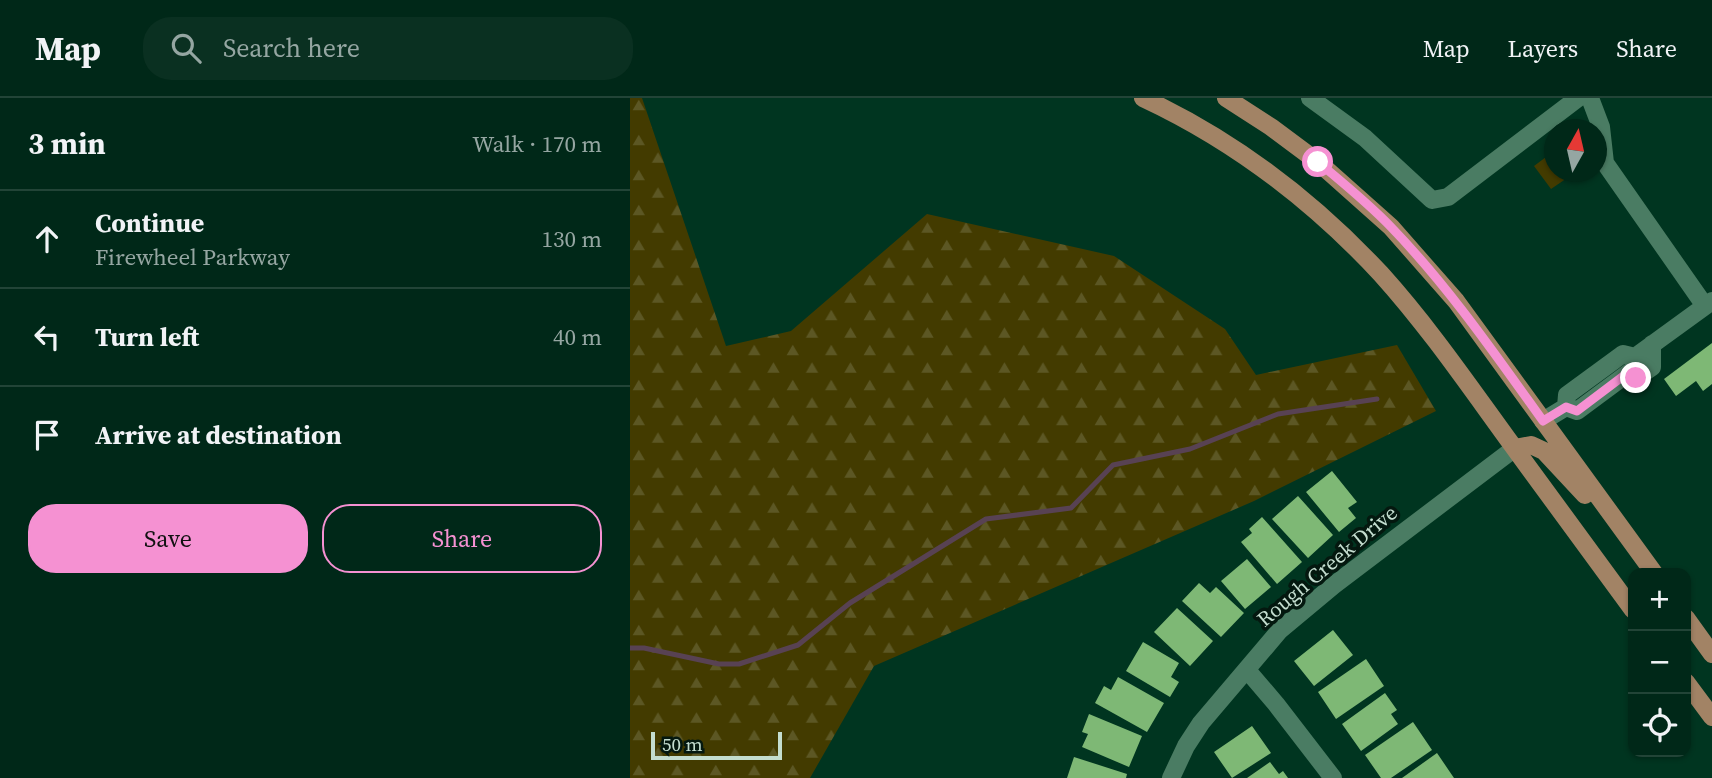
<!DOCTYPE html>
<meta charset="utf-8">
<style>
:root{--surface:#002818;--page:#0a3021;--text:#f1f3f6;--muted:#95a6a2;--line:#224437;--accent:#f591d2}
body{margin:0;font-family:"Source Serif 4",serif;background:var(--page);color:var(--text)}
.controls{position:absolute;right:21px;bottom:21px;display:grid;overflow:hidden;border-radius:14px;box-shadow:0 2px 5px #0004}
.controls button{width:63px;height:63px;display:grid;place-items:center;padding:0;border:0;border-bottom:2px solid var(--line);background:var(--surface);color:var(--text);font:35px sans-serif}
.compass{position:absolute;left:914px;top:21px;width:63px;height:63px;border-radius:50%;background:var(--surface);box-shadow:0 2px 5px #0004;rotate:8deg}
.scale{position:absolute;left:21px;bottom:18px;width:131px;box-sizing:border-box;padding-left:7px;border:4px solid #c4ddcf;border-top:0;font-size:19px;line-height:24px;white-space:nowrap;color:#c4ddcf;-webkit-text-stroke:5px #04180f;paint-order:stroke}
.stop{position:absolute;width:21px;height:21px;margin:-16px;border:5px solid #f591d2;border-radius:50%;background:#fff}
.stop.end{background:#f591d2;border-color:#fff;box-shadow:0 2px 7px #0008}
.list{margin:0;padding:0;list-style:none}
h2{display:flex;justify-content:space-between;align-items:center;height:91px;margin:0;padding:0 28px;font-size:30px}
h2 small{font-size:23px;font-weight:400;color:var(--muted)}
.list li{display:grid;grid-template-columns:46px 1fr auto;gap:21px;align-items:center;box-sizing:border-box;height:98px;padding:0 28px;border-top:2px solid var(--line)}
.list b{display:block;font-size:26px;white-space:nowrap}
.list p{margin:0;font-size:23px;white-space:nowrap;color:var(--muted)}
.list em{font-size:23px;font-style:normal;color:var(--muted)}
.actions{display:flex;gap:14px;padding:21px 28px}
.actions a{flex:1;padding:16px 0;border:2px solid var(--accent);border-radius:28px;text-align:center;font-size:24px;color:var(--accent)}
.actions .main{background:var(--accent);color:#111}
.icon{flex:none;width:38px;height:38px;fill:none;stroke:currentColor;stroke-width:2;stroke-linecap:round;stroke-linejoin:round}
.map{position:relative;flex:none;width:1082px;height:680px;overflow:hidden}
header{display:flex;align-items:center;gap:42px;box-sizing:border-box;height:98px;padding:0 35px;background:var(--surface);border-bottom:2px solid var(--line)}
header strong{font-size:33px}
nav{display:flex;gap:38px;margin-inline-start:auto;font-size:24px}
.search{width:490px;height:63px;background:var(--page);display:flex;align-items:center;gap:18px;box-sizing:border-box;padding:0 24px;border-radius:28px;color:var(--muted);font-size:26px}
main{display:flex}
aside{flex:1;background:var(--surface)}
.map>svg:first-child{display:block}
.grass{fill:#433b00}
.forest{fill:url(#forest-firs)}
.lines{fill:none;stroke-linecap:round;stroke-linejoin:round}
.stream{stroke:#584253;stroke-width:5}
.building{fill:#7eb875}
.minor{stroke:#4a7c63;stroke-width:18}
.major{stroke:#a28365;stroke-width:18}
.route{stroke:#f591d2;stroke-width:9}
.labels{text-anchor:middle;stroke-width:7;stroke-linejoin:round;paint-order:stroke}
.street-label{font-size:21px;fill:#c4ddcf;stroke:#04180f}
</style>
<header>
<strong>Map</strong>
<div class="search"><svg class="icon" aria-label="search" viewBox="0 0 24 24"><circle cx="10" cy="10" r="6"/><path d="M15 15l6 6"/></svg>Search here</div>
<nav><a>Map</a><a>Layers</a><a>Share</a></nav>
</header>
<main>
<aside>
<h2>3 min<small>Walk · 170 m</small></h2>
<ul class="list">
<li><svg class="icon" aria-label="ahead" viewBox="0 0 24 24"><path d="M12 20V5M6 11l6-6 6 6"/></svg><div><b>Continue</b><p>Firewheel Parkway</p></div><em>130 m</em></li>
<li><svg class="icon" aria-label="left" viewBox="0 0 24 24"><path d="M17 20v-9H6M10 6l-5 5 5 5"/></svg><div><b>Turn left</b></div><em>40 m</em></li>
<li><svg class="icon" aria-label="arrive" viewBox="0 0 24 24"><path d="M6 21V4h12l-3 4 3 4H6"/></svg><div><b>Arrive at destination</b></div></li>
</ul>
<div class="actions"><a class="main">Save</a><a>Share</a></div>
</aside>
<div class="map">
<svg width="1082" height="680" viewBox="0 0 1082 680">
<defs>
<pattern id="forest-firs" width="22" height="20" patternUnits="userSpaceOnUse" patternTransform="scale(1.75)"><rect width="22" height="20" fill="#433b00"/><path d="M5 1l3.5 6h-7zM16 11l3.5 6h-7z" fill="#5c5724"/></pattern>
</defs>
<rect width="100%" height="100%" fill="#003520"/>
<!-- grass -->
<path class="grass" d="M924,53l1,21h21l-25,17 -17,-23z"/>
<!-- forest -->
<path class="forest" d="M0,0h12l84,248 65,-15 136,-117 187,42 111,73 31,46 141,-30 39,66 -182,90 -380,165 -64,112h-180z"/>
<g class="lines">
<!-- stream -->
<path class="stream" d="M0,550h14l75,16h20l59,-19 52,-42 136,-84 85,-11 42,-43 77,-16 88,-35 99,-15"/>
</g>
<!-- building -->
<path class="building" d="M1082,245v41l-9,7 -7,-10 -20,15 -12,-17z
M702,373l25,31 -9,6 8,10 -17,14 -33,-40z
M668,398l35,39 -25,23 -36,-39z
M632,419l40,45 -25,22 -36,-42 11,-9 -3,-4z
M617,461l24,28 -26,22 -24,-28z
M569,485l11,10 6,-6 28,26 -23,24 -39,-36z
M547,510l36,33 -23,25 -36,-34z
M703,532l20,25 -39,31 -20,-25z
M513,544l36,21 -8,14 8,5 -9,15 -44,-26z
M736,561l18,27 -48,33 -18,-27z
M488,579l46,26 -17,29 -52,-29 9,-17 7,4z
M755,595l12,17 -6,4 7,10 -37,27 -19,-27z
M459,616l53,22 -13,31 -47,-20 6,-13 -6,-2z
M783,624l19,28 -41,28h-10l-16,-23z
M622,628l19,27 -39,25 -18,-26z
M807,655l17,25h-52z
M444,659l53,17 -1,4h-59z
M640,664l9,12 4,-3 5,7h-41z"/>
<g class="lines">
<!-- minor -->
<path class="minor" d="M680,0l55,40 67,62 16,-3 130,-99
M960,0l11,29 4,36 100,143
M997,276l9,4 16,-11v-23
M936,309l1,-12 56,-41 12,3 77,-56
M913,323l23,-14 11,4 58,-43v-11
M617,572l29,34 57,74
M541,680l15,-32 15,-23 79,-93 54,-45 181,-137"/>
<!-- major -->
<path class="major" d="M513,0c90,42 171,104 238,176 46,51 86,109 126,164 42,58 84,115 126,172
M596,0l45,29 47,35 73,65 65,74 198,272
M885,350l16,-3 13,6 41,44
M1056,520l26,36
M1056,584l26,35"/>
</g>
<g class="lines">
<!-- route -->
<path class="route" d="M688,64c25,21 50,41 73,65 57,59 104,127 152,194l23,-14 11,4 49,-37 10,4"/>
</g>
<g class="labels">
<!-- street labels -->
<g class="street-label">
<text transform="translate(697 468) rotate(-40)" y="7">Rough Creek Drive</text>
</g>
</g>
</svg>
<div class="controls">
<button>+</button>
<button>−</button>
<button><svg class="icon" aria-label="locate" viewBox="0 0 24 24"><circle cx="12" cy="12" r="6"/><path d="M12 2v4M12 18v4M2 12h4M18 12h4"/></svg></button>
</div>
<svg class="compass" viewBox="-18 -18 36 36"><path d="M0-13l5 13h-10z" fill="#e53935"/><path d="M0 13l5-13h-10z" fill="#95a6a2"/></svg>
<div class="scale">50 m</div>
<div class="stop" style="left:688px;top:64px"></div>
<div class="stop end" style="left:1006px;top:280px"></div>
</div>
</main>
